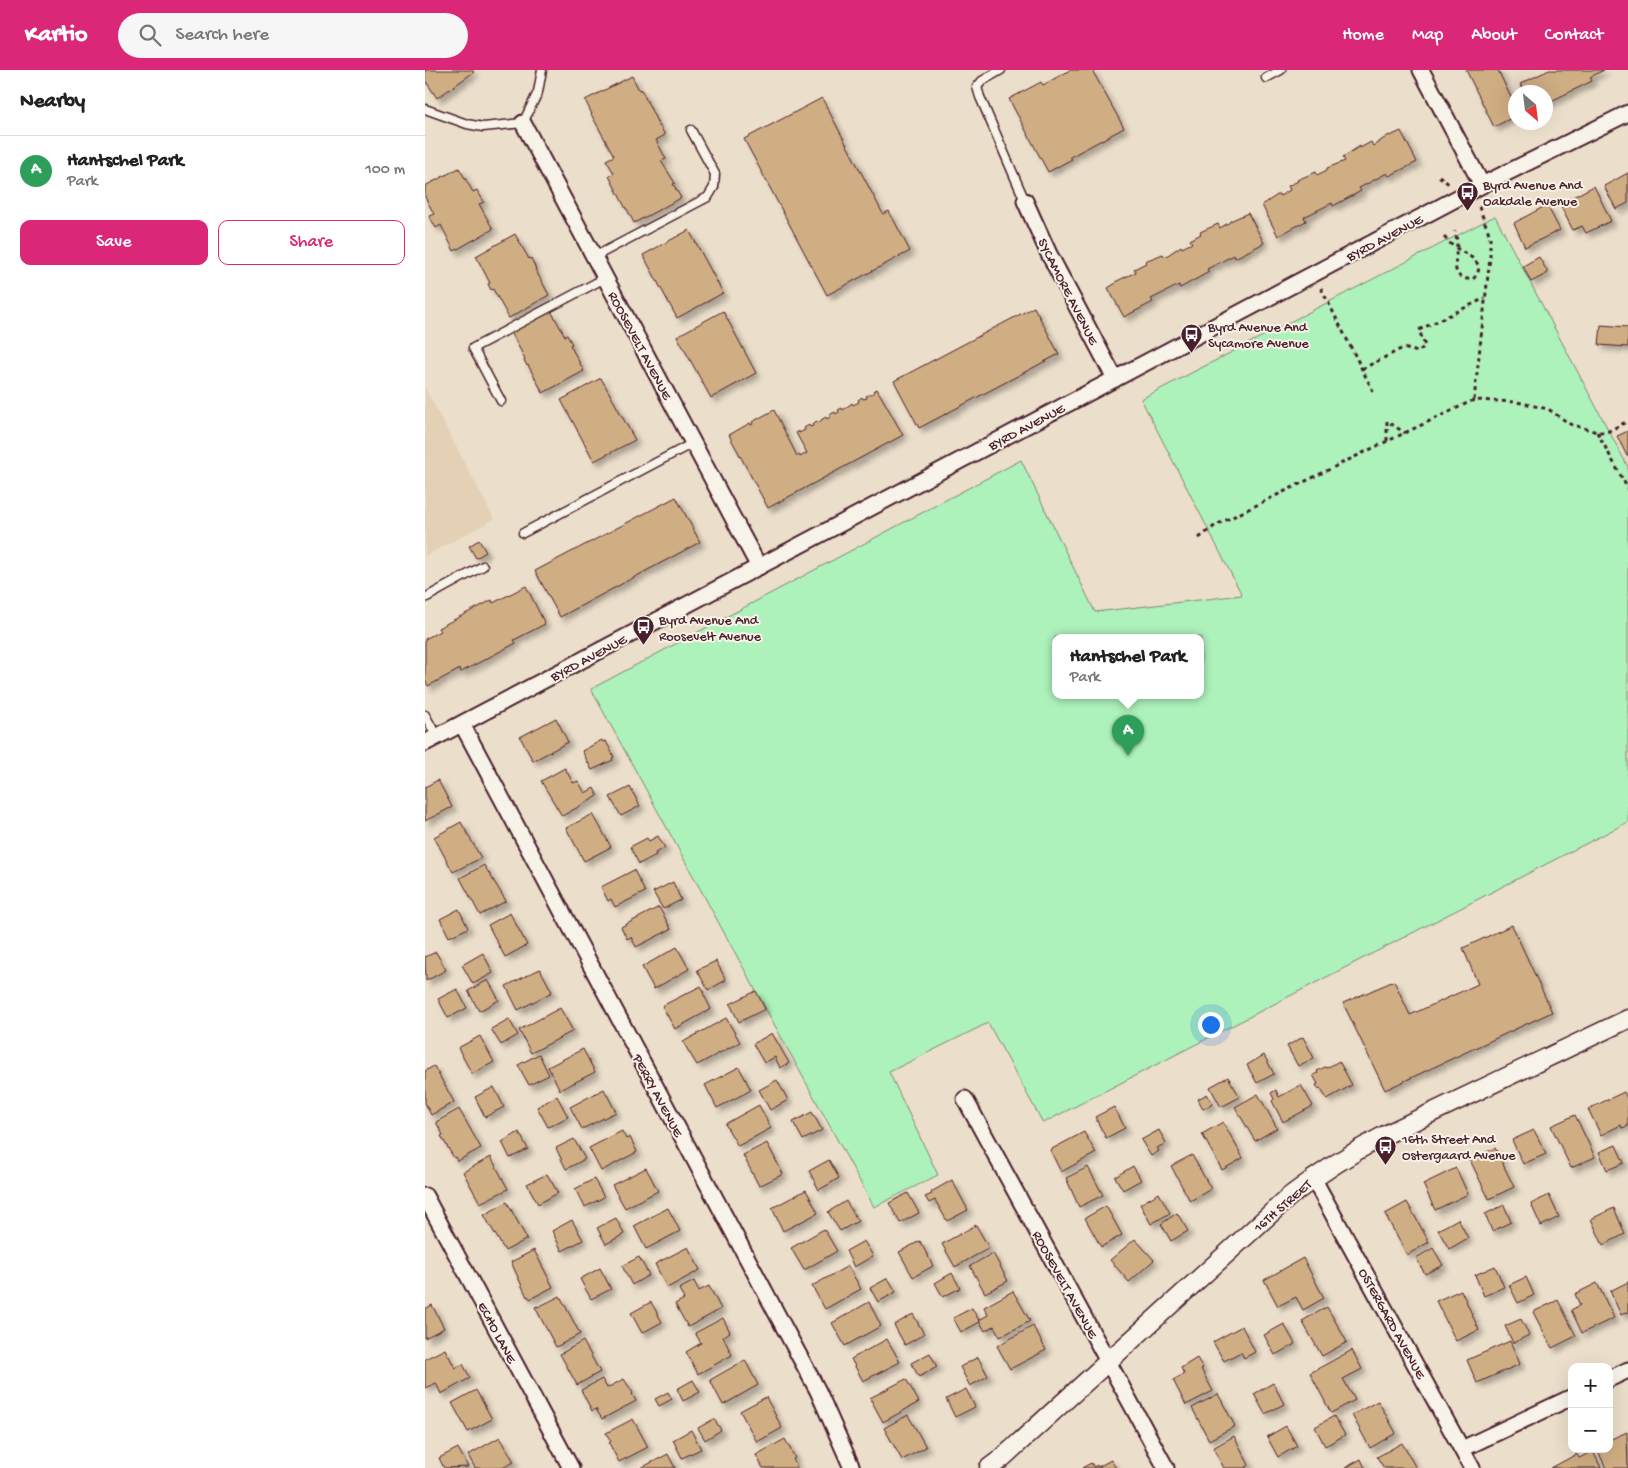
<!DOCTYPE html>
<meta charset="utf-8">
<style>
:root{--surface:#fff;--page:#f6f6f6;--text:#222;--muted:#767676;--line:#e0e0e0;--accent:#db2777}
body{margin:0;font-family:"Gochi Hand",sans-serif;background:var(--page);color:var(--text)}
.controls{position:absolute;right:15px;bottom:15px;display:grid;overflow:hidden;border-radius:10px;box-shadow:0 5px 20px #0002}
.controls button{width:45px;height:45px;display:grid;place-items:center;padding:0;border:0;border-bottom:1px solid var(--line);background:var(--surface);color:var(--text);font:25px sans-serif}
.compass{position:absolute;left:1083px;top:15px;width:45px;height:45px;border-radius:50%;background:var(--surface);box-shadow:0 5px 20px #0002;rotate:152deg}
.you{position:absolute;left:785px;top:954px;width:18px;height:18px;margin:-12px;border:4px solid #fff;border-radius:50%;background:#1a73e8;box-shadow:0 0 0 8px #1a73e833}
.badge{display:grid;place-items:center;width:32px;height:32px;border-radius:50%;background:var(--accent);color:#fff;font-size:16px;font-weight:700}
.pin{position:absolute;translate:-50% -41px;filter:drop-shadow(0 1px 2px #0008)}
.pin::after{content:'';position:absolute;top:26px;width:18px;height:15px;background:inherit;clip-path:polygon(0 0,100% 0,50% 100%)}
.popup{position:absolute;left:627px;top:564px;width:152px;height:65px;box-sizing:border-box;display:grid;place-content:center;border-radius:10px;background:var(--surface);filter:drop-shadow(0 1px 4px #0005);font-size:16px;white-space:nowrap;color:var(--muted)}
.popup b{font-size:19px;color:var(--text)}
.popup::after{content:'';position:absolute;left:50%;top:100%;margin-left:-10px;border:10px solid transparent;border-top-color:var(--surface)}
.list{margin:0;padding:0;list-style:none}
h2{display:flex;justify-content:space-between;align-items:center;height:65px;margin:0;padding:0 20px;font-size:21px}
h2 small{font-size:16px;font-weight:400;color:var(--muted)}
.list li{display:grid;grid-template-columns:32px 1fr auto;gap:15px;align-items:center;box-sizing:border-box;height:70px;padding:0 20px;border-top:1px solid var(--line)}
.list b{display:block;font-size:19px;white-space:nowrap}
.list p{margin:0;font-size:16px;white-space:nowrap;color:var(--muted)}
.list em{font-size:16px;font-style:normal;color:var(--muted)}
.actions{display:flex;gap:10px;padding:15px 20px}
.actions a{flex:1;padding:11px 0;border:1px solid var(--accent);border-radius:10px;text-align:center;font-size:18px;color:var(--accent)}
.actions .main{background:var(--accent);color:#fff}
.icon{flex:none;width:28px;height:28px;fill:none;stroke:currentColor;stroke-width:2;stroke-linecap:round;stroke-linejoin:round}
.map{position:relative;flex:none;width:1203px;height:1398px;overflow:hidden}
header{display:flex;align-items:center;gap:30px;box-sizing:border-box;height:70px;padding:0 25px;background:var(--accent);color:#fff}
header strong{font-size:24px}
nav{display:flex;gap:28px;margin-inline-start:auto;font-size:18px}
.search{width:350px;height:45px;background:var(--page);display:flex;align-items:center;gap:12px;box-sizing:border-box;padding:0 18px;border-radius:28px;color:var(--muted);font-size:19px}
main{display:flex}
aside{flex:1;background:var(--surface)}
.map>svg:first-child{display:block}
.built{fill:#e3d0b5}
.green{fill:#adf1bb;stroke:#7c8873;fill-rule:evenodd}
.building{fill:#d0ae83;stroke:#4a1f2b;filter:url(#shadow)}
.lines{fill:none;stroke-linecap:round;stroke-linejoin:round}
.service-casing{stroke:#4a1f2b;stroke-width:11}
.minor-casing{stroke:#4a1f2b;stroke-width:19}
.tertiary-casing{stroke:#4a1f2b;stroke-width:21}
.path{stroke:#4a1f2b;stroke-width:3;stroke-dasharray:4 4;stroke-linecap:butt}
.service{stroke:#f7f3e8;stroke-width:8}
.minor{stroke:#f7f3e8;stroke-width:15}
.tertiary{stroke:#f7f3e8;stroke-width:18}
.labels{text-anchor:middle;stroke-width:4;stroke-linejoin:round;paint-order:stroke}
.poi-label{font-size:14px;fill:#4a1f2b;stroke:#f7f3e8;text-anchor:start}
.street-label{font-size:14px;fill:#4a1f2b;stroke:#f7f3e8}
</style>
<header>
<strong>Kartio</strong>
<div class="search"><svg class="icon" aria-label="search" viewBox="0 0 24 24"><circle cx="10" cy="10" r="6"/><path d="M15 15l6 6"/></svg>Search here</div>
<nav><a>Home</a><a>Map</a><a>About</a><a>Contact</a></nav>
</header>
<main>
<aside>
<h2>Nearby<small></small></h2>
<ul class="list">
<li><span class="badge" style="background:#2e9e5b">A</span><div><b>Hantschel Park</b><p>Park</p></div><em>100 m</em></li>
</ul>
<div class="actions"><a class="main">Save</a><a>Share</a></div>
</aside>
<div class="map">
<svg width="1203" height="1398" viewBox="0 0 1203 1398">
<defs>
<filter id="shadow"><feDropShadow dx="4.5" dy="4.5" stdDeviation="2.5" flood-color="#0004"/></filter>
</defs>
<rect width="100%" height="100%" fill="#ebdeca"/>
<filter id="ink" filterUnits="userSpaceOnUse"><feTurbulence type="fractalNoise" baseFrequency=".02" numOctaves="2"/><feDisplacementMap in="SourceGraphic" scale="10" xChannelSelector="R" yChannelSelector="G"/><feConvolveMatrix kernelMatrix="1 2 1 2 8 2 1 2 1" color-interpolation-filters="sRGB"/></filter>
<g filter="url(#ink)">
<!-- built -->
<path class="built" d="M0,318l69,131 -69,37z"/>
<!-- green -->
<path class="green" d="M1070,146l133,251v355l-585,301 -55,-100 -99,49 49,103 -64,32 -283,-518 430,-229 74,152 147,-17 -101,-196zM630,567h146v58h-146z"/>
<!-- building -->
<path class="building" d="M0,0h47l2,2 -37,26 -12,-18z
M645,0h22l32,58 -54,29 2,2 -24,13 -39,-73 32,-17 2,3z
M1041,0h32l17,36v10l-21,11z
M1124,0h55l-14,7 2,4 -47,23v-12h-20l-5,-8z
M207,6l7,14 2,-1 18,37h1l5,9 -9,5 10,19 -5,2 14,22 -2,1 8,14 -47,25 -7,-14h-1l-17,-33 5,-3 -8,-13 8,-4 -23,-42h1l-7,-14z
M397,28l61,116 6,-3 21,40 -83,44 -83,-156z
M976,61l16,31 -28,14 -2,-3 -28,15 2,3 -28,15 -1,-3 -28,14 2,4 -28,15 -16,-31 17,-11 1,2 10,-6 -2,-4 10,-5 -1,-1 19,-8 1,3 10,-5v-2l18,-7 -2,-4 17,-11v2l11,-6 2,4 16,-11 1,1z
M34,98l14,24 4,-2 7,12 -5,2 14,25 -39,22 -13,-26 -5,3 -7,-12 5,-2 -9,-17v-11z
M1203,103v30l-12,6 -12,-23z
M1169,116l17,35 -25,12 -4,-7 -9,4 -12,-23 10,-5 -2,-3z
M1120,136l1,2 2,-1 12,23 -35,17 -11,-24z
M823,143l16,30 -29,15 -1,-3 -27,14 2,3 -29,16 -1,-3 -28,14 2,3 -29,15 -16,-29 8,-5 -1,-1 21,-10 -2,-3 12,-6 -1,-2 18,-7 2,3 16,-11 1,2 10,-5 -2,-3 11,-6 -1,-2 18,-8 2,4 10,-6v-1z
M264,160l34,63 -46,25 -34,-63z
M90,164l14,25 2,-1 5,11h-1l14,26 -40,23 -16,-29 -2,1 -3,-6 2,-1 -14,-27z
M1114,187l9,16 -17,9 -8,-16z
M609,237l25,47 -140,74 -25,-47z
M126,241l14,25 2,-1 5,9 -2,1 14,26 -41,22 -15,-28 -1,1 -3,-6 1,-1 -14,-27z
M298,241l33,62 -45,25 -34,-62z
M1176,255l27,2v20l-29,-2z
M176,308l34,62 -41,21 -33,-61z
M452,319l26,46 -135,73 -39,-73 21,-12 1,2 2,-1 -1,-2 22,-12 23,46 2,-1 1,2 7,-4 -11,-20 3,-2v2l6,-3 -1,-2 5,-3 1,2 3,-1 -1,-2 5,-3 1,2 3,-2v-1l5,-3 1,2 3,-2 -1,-2 6,-3 1,2 3,-2 -1,-2 4,-2 1,2 9,-7 1,2 6,-3 -1,-2 4,-3 1,2 4,-1 -1,-2 8,-3 -1,-2z
M1203,361v25h-1l-10,-20z
M251,427l24,45 -140,75 -25,-46z
M54,470l7,12 -10,6 -7,-12z
M101,516l19,38 -31,16 2,3 -55,29 -1,-3 -32,17 -3,-6v-41l15,-8 -2,-3 54,-28 1,3z
M131,648l12,24 -35,19 -13,-24z
M177,670l1,2 3,-1 8,16 -2,1 1,2 -21,10 -10,-19z
M140,698l8,15 5,-2 7,12 9,-5 4,8 -36,20 -21,-35z
M13,710l14,27 -27,14v-34z
M205,717l10,19 -19,10 -11,-19z
M168,744l18,33 -27,14 -18,-33z
M36,752l20,36 -28,14 -19,-35z
M233,766l7,12 -10,5 1,2 -17,9 -9,-17 17,-9 2,3z
M59,795l22,36 -26,14 -20,-37z
M209,800l11,22 -30,15 -4,-8 -3,2 -7,-14z
M248,812l8,18 -18,9 -10,-17z
M234,837l12,22 -35,18 -5,-10 -4,2 -6,-12z
M34,839l9,19 -19,9 -9,-18z
M85,843l17,32 -22,12 -17,-32z
M1087,855l40,87 -167,78 -42,-87 51,-22 16,34 68,-31 -15,-36z
M252,877l12,22 -35,20 -12,-22z
M11,882l10,18 -20,11 -1,-24z
M58,883l10,20 -20,11 -11,-19z
M291,891l10,19 -18,10 -11,-20z
M115,899l12,23 -34,18 -12,-24z
M63,910l11,20 -20,11 -11,-20z
M276,916l3,6 -1,1 8,16 -36,20 -13,-23z
M32,919l10,19 -19,10 -10,-19z
M331,921l9,18 -26,13 -9,-18z
M135,938l13,23 -42,22 -12,-23z
M301,948l14,24 -43,23 -14,-23z
M84,949l9,16 -17,10 -10,-16z
M347,963l17,30 -9,5 -5,-11 -11,6 -11,-19z
M55,966l14,26 -22,12 -14,-26z
M878,967l11,21 -16,8 -11,-20z
M158,979l12,23 -35,18 -12,-23z
M114,984l10,21 -20,10 -11,-20z
M839,985l10,19 -17,9 -10,-18z
M914,991l13,24 -25,14 -7,-11 -2,1 -2,-4 2,-1 -5,-9 5,-2 -1,-2 8,-4 2,1z
M9,996l20,36 -23,13 -6,-12v-32z
M314,997l12,23 -34,18 -12,-23z
M803,1007l12,20 -19,10 -11,-20z
M352,1010l11,20 -18,10 -11,-20z
M876,1015l12,21 -30,16 -11,-21 2,-2 -3,-6 5,-3 3,7z
M69,1017l10,20 -19,10 -10,-20z
M179,1019l12,23 -34,17 -12,-22z
M1199,1022l4,8v26l-6,2 -1,-3 -20,10 -13,-26z
M782,1024l6,10 -10,5 -5,-10z
M833,1024l19,34 -22,13 -20,-34z
M132,1026l11,21 -20,10 -11,-20z
M334,1035l12,23 -33,18 -13,-22z
M689,1037l11,21 -19,10 -11,-21z
M34,1039l22,39 -24,13 -2,-4 -1,1 -13,-22 2,-1 -7,-13z
M387,1042l10,18 -19,10 -10,-18z
M1150,1045l20,42 -24,11 -20,-42z
M798,1052l20,36 -21,12 -20,-36z
M734,1060l7,13 -9,5 2,3 -8,5 -10,-16z
M1109,1060l12,24 -23,10 -11,-24z
M197,1061l4,8 4,-2 7,15 -36,19 -12,-23z
M94,1062l9,17 -18,9 -8,-16z
M659,1062l12,21 -35,19 -11,-22z
M149,1069l11,20 -19,10 -10,-21z
M342,1073l16,31 -24,12 -16,-31z
M1191,1075l8,18 -17,7 -8,-18z
M1070,1078l19,39 -25,12 -19,-39z
M767,1085l19,34 -21,12 -19,-35z
M66,1087l17,32 -28,14 -17,-31z
M404,1090l10,18 -20,12 -10,-19z
M708,1096l8,14 -18,10 -8,-13z
M663,1097l15,28 -24,12 -13,-29z
M221,1098l12,23 -33,17 -13,-23z
M1031,1098l12,26 -33,16 -12,-26z
M122,1104l11,19 -20,11 -11,-20z
M169,1109l10,18 -19,10 -10,-18z
M527,1110l16,30 -21,11 -12,-21 -6,3 -4,-6 7,-3 -1,-2z
M381,1120l12,23 -35,18 -11,-23z
M483,1123l11,20 -19,10 -11,-20z
M734,1123l11,20 -19,11 -11,-20z
M1124,1125l10,22 -18,9 -10,-22z
M421,1131l12,20 -18,10 -12,-19z
M82,1132l20,37 -22,12 -21,-36z
M982,1132l22,40 -22,13 -22,-41z
M1079,1135l7,17 -19,9 -7,-17z
M681,1136l16,29 -21,12 -16,-29z
M243,1138l12,23 -34,18 -12,-23z
M1189,1138l11,26 -22,11 -12,-26z
M752,1143l11,18 -17,10 -10,-17z
M191,1148l8,16 -18,10 -9,-16z
M1033,1149l10,19 -19,11 -11,-19z
M147,1150l11,20 -21,11 -10,-20z
M551,1155l13,23 -34,19 -13,-23z
M399,1159l13,22 -33,19 -13,-22z
M710,1169l19,21 -25,22 -19,-22z
M439,1171l9,15 -19,11 -8,-16z
M495,1171l13,25 -20,11 -14,-25z
M263,1177l12,23 -33,18 -12,-24z
M1008,1178l10,17 -18,9 -9,-16z
M109,1180l19,37 -23,12 -2,-3 -1,1 -16,-35z
M568,1183l15,28 -23,12 -15,-27z
M214,1187l10,18 -17,10 -10,-19z
M878,1188l21,40 -21,12 -7,-13 -18,9 -14,-26z
M423,1196l13,23 -36,20 -13,-23z
M1070,1196l9,21 -20,9 -9,-21z
M175,1198l11,21 -20,10 -11,-20z
M527,1203l8,15 -17,9 -8,-14z
M1101,1207l8,18 -16,8 -9,-18z
M463,1208l8,14 -18,10 -8,-14z
M269,1211l5,10 10,-5 12,23 -33,18 -13,-23 9,-5 -5,-10z
M1203,1212v30l-7,3 -11,-24z
M1172,1213l17,35 -32,15 -11,-23 9,-5 -5,-11z
M1036,1220l18,40 -23,11 -20,-40z
M588,1221l17,30 -30,16 -6,-11 -9,5 -6,-11 9,-5 -4,-8z
M135,1226l20,38 -24,13 -21,-40 3,-1v1z
M1133,1230l18,36 -24,12 -19,-36z
M226,1232l11,20 -20,11 -11,-20z
M444,1232l12,24 -36,20 -13,-23z
M7,1235l12,23 -19,10v-29z
M902,1237l20,35 -25,14 -20,-35z
M547,1238l8,14 -19,10 -8,-14z
M488,1244l11,20 -19,11 -11,-20z
M298,1248l7,14 -7,5 9,18 -34,19 -12,-22 15,-9 -6,-10z
M1096,1249l8,16 -16,8 -8,-17z
M859,1254l11,20 -20,11 -11,-20z
M608,1256l13,24 -36,19 -13,-23z
M817,1256l13,26 -11,6 -3,-6 -17,9 -11,-19z
M462,1269l13,23 -37,19 -12,-22z
M158,1271l17,31 -23,13 -17,-31z
M1085,1271l10,23 -43,19 -10,-23z
M20,1279l10,19 8,-4 7,14 -29,16 -5,-11 -11,5v-29z
M927,1280l10,19 -19,10 12,21 -24,13 -21,-40z
M505,1283l7,14 -18,10 -8,-14z
M553,1287l10,19 -18,10 -10,-19z
M772,1288l6,10 -2,1 12,22 -27,14 -13,-25 11,-6 -3,-6z
M320,1290l13,25 -35,20 -13,-25z
M177,1309l5,9 17,-9 9,14 -1,1 4,7 -34,18 -6,-10 -4,2 -11,-21z
M481,1309l13,23 -36,20 -13,-24z
M268,1310l7,12 -17,9 -6,-12z
M848,1313l11,21 -19,10 -11,-20z
M541,1319l9,18 -20,10 -9,-18z
M51,1320l16,29 -24,13 -16,-29z
M243,1322l4,7 -13,7 -4,-7z
M793,1324l17,32 -26,14 -17,-32z
M341,1327l16,31 -25,14 -17,-31z
M953,1331l18,32 -26,15 -18,-33z
M483,1345l18,32 -24,13 -18,-32z
M909,1346l11,19 -20,11 -10,-19z
M208,1349l15,28 -29,15 -10,-19 2,-1 -5,-9z
M289,1349l7,11 -16,10 -7,-12z
M861,1356l11,20 -19,11 -11,-20z
M266,1360l10,19 -19,9 -9,-18z
M1202,1362l1,36h-22l-9,-19h12v-9z
M809,1366l15,29 -4,3h-21l-11,-20z
M75,1367l14,25 -12,6h-27l-7,-13z
M360,1369l10,19 -2,1 4,9h-34l-7,-13z
M977,1373l14,25h-32l-7,-11z
M33,1378l10,19 -24,1 -5,-10z
M1168,1381l8,17h-50l26,-14 2,4z
M243,1384l7,14h-34z
M936,1389l4,9h-20z
M686,1390l5,8h-34l9,-5 3,4 3,-2 1,2z"/>
<g class="lines">
<defs>
<path id="service" d="M576,0l-19,11 -5,6 3,10 45,104
M841,8l15,-8
M0,39l42,15 16,3 40,-4 15,-31 4,-22
M169,187l114,-60 6,-10 1,-13 -24,-44
M76,331l-28,-53 132,-70
M98,463l170,-90
M0,528l58,-32
M0,645l12,22"/>
<path id="minor" d="M996,0l61,115
M98,53l236,444
M600,131l24,53 66,125
M37,654l356,667 34,77
M0,673l1057,-558 146,-72
M540,1029l201,369
M888,1108l159,290
M0,1126l146,272
M1184,1309l19,-9
M1037,1379l110,-52"/>
<path id="tertiary" d="M564,1398l12,-9 289,-263c30,-23 61,-43 95,-61l243,-116"/>
</defs>
<!-- service casing -->
<use href="#service" class="service-casing"/>
<!-- minor casing -->
<use href="#minor" class="minor-casing"/>
<!-- tertiary casing -->
<use href="#tertiary" class="tertiary-casing"/>
<!-- path -->
<path class="path" d="M1014,106l11,9
M1019,167c4,4 7,8 12,11 11,7 33,15 17,31 -25,2 -16,-20 -16,-36 0,-4 -1,-8 -2,-12
M896,218l54,107
M937,299l41,-21 15,4 7,-6 -6,-16 66,-32
M1049,330l16,-143v-21l-11,-29 -2,-2
M1172,362l31,57
M962,371v-20l18,12
M774,468l17,-13 159,-78 99,-47 43,2 31,7 22,15 27,8h10l21,-11"/>
<!-- service -->
<use href="#service" class="service"/>
<!-- minor -->
<use href="#minor" class="minor"/>
<!-- tertiary -->
<use href="#tertiary" class="tertiary"/>
</g>
</g>
<!-- icons -->
<defs>
<symbol id="bus-pin" viewBox="-11 -11 22 30"><path d="M0 17L-7.5 6A9.5 9.5 0 1 1 7.5 6Z" fill="#4a1f2b" stroke="#f7f3e8"/><path d="M-5-6H5V4H4V6H2V4H-2V6H-4V4H-5ZM-3.5-4V0h7V-4ZM-3.5 1.2v1.5H-2V1.2ZM2 1.2v1.5H3.5V1.2Z" fill="#fff"/></symbol>
</defs>
<g fill-rule="evenodd">
<use href="#bus-pin" x="1030" y="110" width="25" height="34"/>
<use href="#bus-pin" x="754" y="252" width="25" height="34"/>
<use href="#bus-pin" x="206" y="544" width="25" height="34"/>
<use href="#bus-pin" x="948" y="1064" width="25" height="34"/>
</g>
<g class="labels">
<!-- poi labels -->
<g class="poi-label">
<text x="1058" y="119">Byrd Avenue And<tspan x="1058" dy="16">Oakdale Avenue</tspan></text>
<text x="783" y="261">Byrd Avenue And<tspan x="783" dy="16">Sycamore Avenue</tspan></text>
<text x="234" y="554">Byrd Avenue And<tspan x="234" dy="16">Roosevelt Avenue</tspan></text>
<text x="977" y="1073">16th Street And<tspan x="977" dy="16">Ostergaard Avenue</tspan></text>
</g>
<!-- street labels -->
<g class="street-label">
<text transform="translate(959 167) rotate(-28)" y="5">BYRD AVENUE</text>
<text transform="translate(644 221) rotate(63)" y="5">SYCAMORE AVENUE</text>
<text transform="translate(216 275) rotate(62)" y="5">ROOSEVELT AVENUE</text>
<text transform="translate(601 356) rotate(-28)" y="5">BYRD AVENUE</text>
<text transform="translate(163 587) rotate(-28)" y="5">BYRD AVENUE</text>
<text transform="translate(234 1025) rotate(62)" y="5">PERRY AVENUE</text>
<text transform="translate(857 1135) rotate(-41)" y="5">16TH STREET</text>
<text transform="translate(641 1214) rotate(61)" y="5">ROOSEVELT AVENUE</text>
<text transform="translate(968 1253) rotate(61)" y="5">OSTERGARD AVENUE</text>
<text transform="translate(73 1262) rotate(62)" y="5">ECHO LANE</text>
</g>
</g>
</svg>
<div class="controls">
<button>+</button>
<button>−</button>
</div>
<svg class="compass" viewBox="-18 -18 36 36"><path d="M0-13l5 13h-10z" fill="#e53935"/><path d="M0 13l5-13h-10z" fill="#767676"/></svg>
<div class="you"></div>
<div class="pin badge" style="left:703px;top:686px;background:#2e9e5b">A</div>
<div class="popup"><b>Hantschel Park</b>Park</div>
</div>
</main>
